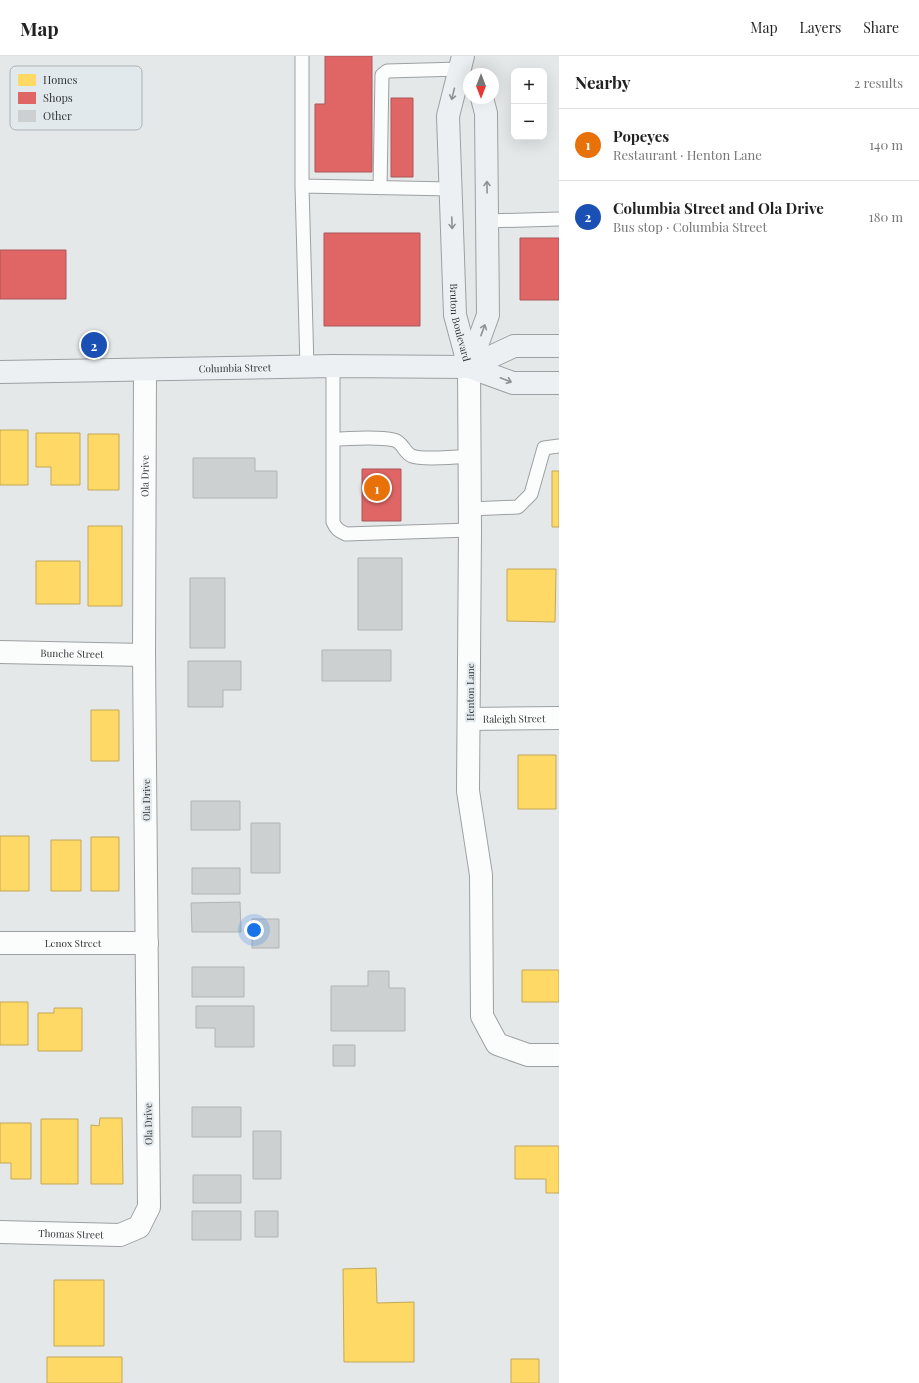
<!DOCTYPE html>
<meta charset="utf-8">
<style>
:root{--surface:#fff;--page:#f6f6f6;--text:#222;--muted:#767676;--line:#e0e0e0;--accent:#0f766e}
body{margin:0;font-family:"Playfair Display",serif;background:var(--page);color:var(--text)}
.controls{position:absolute;right:12px;top:12px;display:grid;overflow:hidden;border-radius:8px;box-shadow:0 4px 16px #0002}
.controls button{width:36px;height:36px;display:grid;place-items:center;padding:0;border:0;border-bottom:1px solid var(--line);background:var(--surface);color:var(--text);font:20px sans-serif}
.compass{position:absolute;left:463px;top:12px;width:36px;height:36px;border-radius:50%;background:var(--surface);box-shadow:0 4px 16px #0002;rotate:180deg}
.you{position:absolute;left:254px;top:874px;width:14px;height:14px;margin:-10px;border:3px solid #fff;border-radius:50%;background:#1a73e8;box-shadow:0 0 0 6px #1a73e833}
.badge{display:grid;place-items:center;width:26px;height:26px;border-radius:50%;background:var(--accent);color:#fff;font-size:13px;font-weight:700}
.pin{position:absolute;translate:-50% -50%;border:2px solid #fff;box-shadow:0 1px 4px #0006}
.list{margin:0;padding:0;list-style:none}
h2{display:flex;justify-content:space-between;align-items:center;height:52px;margin:0;padding:0 16px;font-size:17px}
h2 small{font-size:13px;font-weight:400;color:var(--muted)}
.list li{display:grid;grid-template-columns:26px 1fr auto;gap:12px;align-items:center;box-sizing:border-box;height:72px;padding:0 16px;border-top:1px solid var(--line)}
.list b{display:block;font-size:15px;white-space:nowrap}
.list p{margin:0;font-size:13px;white-space:nowrap;color:var(--muted)}
.list em{font-size:13px;font-style:normal;color:var(--muted)}
.map{position:relative;flex:none;width:559px;height:1327px;overflow:hidden}
header{display:flex;align-items:center;gap:24px;box-sizing:border-box;height:56px;padding:0 20px;background:var(--surface);border-bottom:1px solid var(--line)}
header strong{font-size:19px}
nav{display:flex;gap:22px;margin-inline-start:auto;font-size:14px}
main{display:flex}
aside{flex:1;background:var(--surface)}
.map>svg:first-child{display:block}
.homes{fill:#ffd966;stroke:#c2a858}
.shops{fill:#e06666;stroke:#ac5758}
.building{fill:#cdd0d1;stroke:#b1b4b5}
.lines{fill:none;stroke-linecap:round;stroke-linejoin:round}
.lane-casing{stroke:#9da0a2;stroke-width:15}
.street-casing{stroke:#9da0a2;stroke-width:24}
.secondary-casing{stroke:#9da0a2;stroke-width:24}
.lane{stroke:#fbfcfc;stroke-width:13}
.street{stroke:#fbfcfc;stroke-width:22}
.secondary{stroke:#ecf0f2;stroke-width:22}
.oneway{stroke:#8f9294}
.labels{text-anchor:middle;stroke-width:4;stroke-linejoin:round;paint-order:stroke}
.street-label{font-size:10px;fill:#323537;stroke:#e1e9ec}
.key{fill:#e1e9ec;stroke:#acb3b6;stroke-width:1}
.key-label{font-size:11px;fill:#323537}
</style>
<header>
<strong>Map</strong>
<nav><a>Map</a><a>Layers</a><a>Share</a></nav>
</header>
<main>
<div class="map">
<svg width="559" height="1327" viewBox="0 0 559 1327">
<rect width="100%" height="100%" fill="#e4e8e9"/>
<!-- homes -->
<path class="homes" d="M0,374h28v55h-28z
M36,377h44v52h-29v-18h-15z
M88,378h31v56h-31z
M552,415h7v56h-7z
M88,470h34v80h-34z
M36,505h44v43h-44z
M507,513h49l-1,53 -48,-1z
M91,654h28v51h-28z
M518,699h38v54h-38z
M0,780h29v55h-29z
M91,781h28v54h-28z
M51,784h30v51h-30z
M522,914h37v32h-37z
M0,946h28v43h-28z
M54,952h28v43h-44v-38h16z
M100,1062h22l1,66h-32v-59l8,1z
M41,1063h37v65h-37z
M0,1067h31v56h-20v-16h-11z
M515,1090h44v47h-13v-14h-31z
M376,1212l1,35 37,-1v60h-70l-1,-93z
M54,1224h50v66h-50z
M47,1301h75v26h-75z
M511,1303h28v24h-28z"/>
<!-- shops -->
<path class="shops" d="M325,0h47v116h-57v-68h10z
M391,42h22v79h-22z
M324,177h96v93h-96z
M520,182h39v62h-39z
M0,194h66v49h-66z
M362,413h39v52h-39z"/>
<!-- building -->
<path class="building" d="M193,402h62v13h22v27h-84z
M358,502h44v72h-44z
M190,522h35v70h-35z
M322,594h69v31h-69z
M188,605h53v29h-18v17h-35z
M191,745h49v29h-49z
M251,767h29v50h-29z
M192,812h48v26h-48z
M240,846l1,30h-49l-1,-29z
M252,863h27v29h-27z
M192,911h52v30h-52z
M368,915h21v17h16v43h-74v-45h37z
M196,950h58v41h-39v-19h-19z
M333,989h22v21h-22z
M192,1051h49v30h-49z
M253,1075h28v48h-28z
M193,1119h48v28h-48z
M192,1155h49v29h-49z
M255,1155h23v26h-23z"/>
<g class="lines">
<defs>
<path id="lane" d="M302,130v-130
M380,132l2,-113 5,-4 73,-2
M487,165l72,-2
M333,310v156c3,7 6,9 13,12l124,-4
M307,311l-5,-181 149,3
M333,383c18,0 43,-3 61,1 9,2 10,13 18,16 10,4 46,1 58,0
M470,453l48,-2 13,-13 13,-46 15,-2"/>
<g id="street">
<path d="M469,311l1,163 -2,261 13,84 1,141 15,28 31,11h31"/>
<path id="s1" d="M0,596l144,3"/>
<path id="s2" d="M470,663l89,-1"/>
<path id="s3" d="M0,887h147"/>
<path id="s4" d="M0,1176l120,3 19,-8 10,-20 -5,-552 1,-285"/>
</g>
<g id="secondary">
<path id="s5" d="M463,0l-15,60 7,199 14,52"/>
<path d="M469,311l19,-52 -2,-202 -4,-15"/>
<path d="M469,311l45,-21h45"/>
<path id="s6" d="M0,316l333,-6 136,1 44,16h46"/>
</g>
</defs>
<!-- lane casing -->
<use href="#lane" class="lane-casing"/>
<!-- street casing -->
<use href="#street" class="street-casing"/>
<!-- secondary casing -->
<use href="#secondary" class="secondary-casing"/>
<!-- lane -->
<use href="#lane" class="lane"/>
<!-- street -->
<use href="#street" class="street"/>
<!-- secondary -->
<use href="#secondary" class="secondary"/>
</g>
<!-- one-way arrows -->
<defs><path id="oneway-shaft" d="M-6 0H5M1.5-3L5.5 0L1.5 3" fill="none" stroke-width="1.6" stroke-linecap="round" stroke-linejoin="round"/></defs>
<g class="oneway">
<use href="#oneway-shaft" transform="translate(453 38) rotate(104)"/>
<use href="#oneway-shaft" transform="translate(487 131) rotate(-91)"/>
<use href="#oneway-shaft" transform="translate(452 167) rotate(88)"/>
<use href="#oneway-shaft" transform="translate(483 274) rotate(-70)"/>
<use href="#oneway-shaft" transform="translate(506 324) rotate(21)"/>
</g>
<g class="labels">
<!-- street labels -->
<g class="street-label">
<text dy="4" stroke="none"><textPath href="#s5" startOffset="269">Bruton Boulevard</textPath></text>
<text dy="4" stroke="none"><textPath href="#s6" startOffset="235">Columbia Street</textPath></text>
<text dy="4" stroke="none"><textPath href="#s4" startOffset="894">Ola Drive</textPath></text>
<text dy="4" stroke="none"><textPath href="#s1" startOffset="72">Bunche Street</textPath></text>
<text transform="translate(470 636) rotate(-90)" y="4">Henton Lane</text>
<text dy="4" stroke="none"><textPath href="#s2" startOffset="44">Raleigh Street</textPath></text>
<text transform="translate(146 744) rotate(-90)" y="4">Ola Drive</text>
<text dy="4" stroke="none"><textPath href="#s3" startOffset="73">Lenox Street</textPath></text>
<text transform="translate(148 1068) rotate(-91)" y="4">Ola Drive</text>
<text dy="4" stroke="none"><textPath href="#s4" startOffset="71">Thomas Street</textPath></text>
</g>
</g>
<!-- legend -->
<rect x="10" y="10" width="132" height="64" rx="6" class="key"/>
<rect x="18" y="18" width="18" height="12" fill="#ffd966"/>
<rect x="18" y="36" width="18" height="12" fill="#e06666"/>
<rect x="18" y="54" width="18" height="12" fill="#cdd0d1"/>
<g class="key-label">
<text x="43" y="28">Homes</text>
<text x="43" y="46">Shops</text>
<text x="43" y="64">Other</text>
</g>
</svg>
<div class="controls">
<button>+</button>
<button>−</button>
</div>
<svg class="compass" viewBox="-18 -18 36 36"><path d="M0-13l5 13h-10z" fill="#e53935"/><path d="M0 13l5-13h-10z" fill="#767676"/></svg>
<div class="you"></div>
<div class="pin badge" style="left:377px;top:432px;background:#e8710a">1</div>
<div class="pin badge" style="left:94px;top:289px;background:#1a4fb4">2</div>
</div>
<aside>
<h2>Nearby<small>2 results</small></h2>
<ul class="list">
<li><span class="badge" style="background:#e8710a">1</span><div><b>Popeyes</b><p>Restaurant · Henton Lane</p></div><em>140 m</em></li>
<li><span class="badge" style="background:#1a4fb4">2</span><div><b>Columbia Street and Ola Drive</b><p>Bus stop · Columbia Street</p></div><em>180 m</em></li>
</ul>
</aside>
</main>
